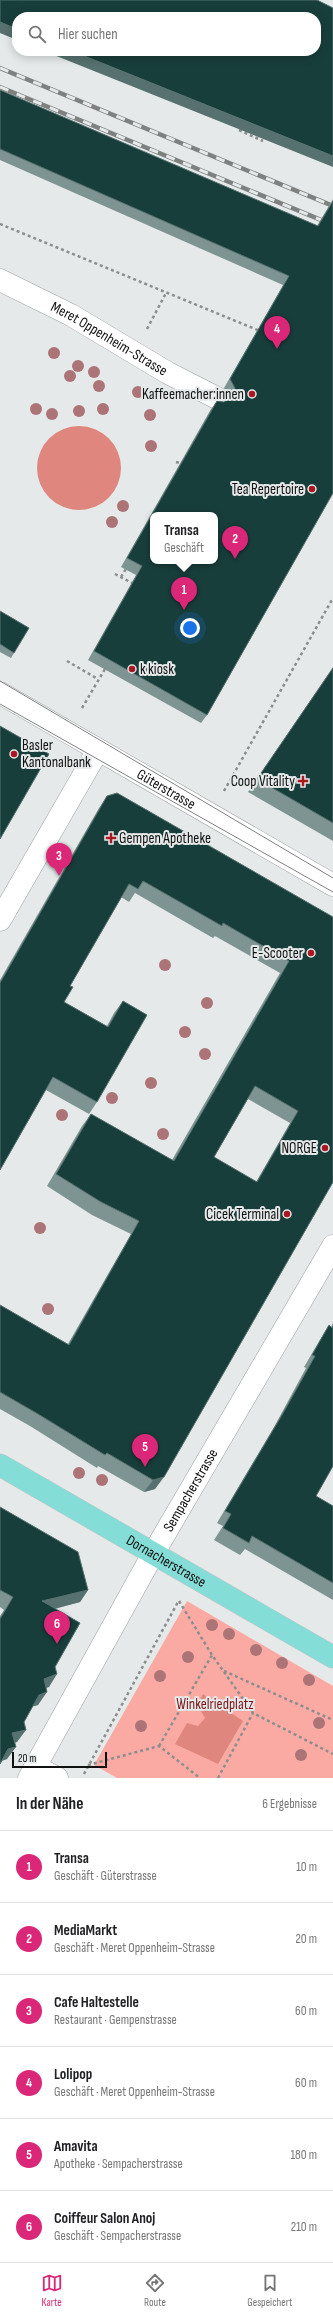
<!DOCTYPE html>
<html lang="de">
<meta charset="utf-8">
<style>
:root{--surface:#fff;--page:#f2f2f2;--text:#202124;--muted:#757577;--line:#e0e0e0;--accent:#db2777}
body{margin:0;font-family:"Sofia Sans Condensed",sans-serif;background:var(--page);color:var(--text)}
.scale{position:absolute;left:12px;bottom:10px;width:95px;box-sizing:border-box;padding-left:4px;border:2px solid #101111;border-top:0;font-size:11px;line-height:14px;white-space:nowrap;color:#101111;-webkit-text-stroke:3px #e5e9e9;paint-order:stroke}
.you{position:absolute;left:190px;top:628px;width:14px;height:14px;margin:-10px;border:3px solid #fff;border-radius:50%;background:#1a73e8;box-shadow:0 0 0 6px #1a73e833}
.badge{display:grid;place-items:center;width:26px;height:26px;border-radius:50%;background:var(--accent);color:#fff;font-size:13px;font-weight:700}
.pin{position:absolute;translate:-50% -33px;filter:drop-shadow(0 1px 2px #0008)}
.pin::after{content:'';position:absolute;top:21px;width:14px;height:12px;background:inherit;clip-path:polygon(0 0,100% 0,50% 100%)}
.popup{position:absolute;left:150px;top:512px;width:68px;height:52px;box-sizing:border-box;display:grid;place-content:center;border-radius:8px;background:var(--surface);filter:drop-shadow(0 1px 3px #0005);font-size:13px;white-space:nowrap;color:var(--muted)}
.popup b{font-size:15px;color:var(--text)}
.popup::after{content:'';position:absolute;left:50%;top:100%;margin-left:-8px;border:8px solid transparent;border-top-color:var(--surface)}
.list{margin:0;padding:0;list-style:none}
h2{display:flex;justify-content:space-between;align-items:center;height:52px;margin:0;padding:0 16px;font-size:17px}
h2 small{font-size:13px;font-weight:400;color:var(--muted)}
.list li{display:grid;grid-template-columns:26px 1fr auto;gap:12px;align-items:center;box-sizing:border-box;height:72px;padding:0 16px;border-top:1px solid var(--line)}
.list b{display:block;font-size:15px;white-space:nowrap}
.list p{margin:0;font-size:13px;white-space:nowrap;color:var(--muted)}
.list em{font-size:13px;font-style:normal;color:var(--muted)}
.icon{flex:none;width:22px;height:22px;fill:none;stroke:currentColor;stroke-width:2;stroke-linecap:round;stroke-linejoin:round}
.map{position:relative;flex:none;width:333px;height:1778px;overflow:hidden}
.search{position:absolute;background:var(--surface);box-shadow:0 2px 10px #0003;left:12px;right:12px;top:12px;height:44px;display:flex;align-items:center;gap:10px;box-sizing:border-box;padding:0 14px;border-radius:16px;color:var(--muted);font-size:15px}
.sheet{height:484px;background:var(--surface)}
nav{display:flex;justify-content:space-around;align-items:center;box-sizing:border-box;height:56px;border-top:1px solid var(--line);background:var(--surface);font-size:11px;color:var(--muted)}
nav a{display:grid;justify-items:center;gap:2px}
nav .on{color:var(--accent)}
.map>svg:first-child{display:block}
.green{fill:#fbaaa3}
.water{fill:#df867f}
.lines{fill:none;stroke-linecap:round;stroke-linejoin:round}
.minor-casing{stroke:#9da1a1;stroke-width:23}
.major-casing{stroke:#c6c6c6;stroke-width:23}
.path{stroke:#8c8e8e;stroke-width:2.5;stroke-dasharray:3 3;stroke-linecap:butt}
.minor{stroke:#fff;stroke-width:22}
.major{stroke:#84ded7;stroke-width:22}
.tram{stroke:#7f8181;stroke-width:1}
.rail-casing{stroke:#7f8181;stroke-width:4.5}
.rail{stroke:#e5e9e9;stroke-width:3;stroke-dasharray:9;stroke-linecap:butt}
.tree{fill:#ac7477}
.wall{fill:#7e9492;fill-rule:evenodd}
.shaded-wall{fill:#56716f}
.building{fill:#183e3b;stroke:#56716f;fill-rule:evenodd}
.poi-dot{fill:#ab1721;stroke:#e5e9e9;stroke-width:1.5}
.labels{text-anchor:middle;stroke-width:4;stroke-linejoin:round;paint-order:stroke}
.street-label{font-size:15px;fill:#101111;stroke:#e5e9e9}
.poi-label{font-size:15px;fill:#101111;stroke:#e5e9e9;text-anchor:end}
.park-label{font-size:15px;fill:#7e1419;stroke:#e5e9e9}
</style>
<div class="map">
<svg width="333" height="1778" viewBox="0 0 333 1778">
<rect width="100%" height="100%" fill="#e5e9e9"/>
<!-- green -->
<path class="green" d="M187,1601l146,85v92h-216l-23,-13z"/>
<!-- water -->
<path class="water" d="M37 468a42 42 0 1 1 84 0a42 42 0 1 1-84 0Z
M203,1694l40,27 -25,43 -43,-20 12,-21 11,3 7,-8 -8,-13z"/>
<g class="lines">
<defs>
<g id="minor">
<path id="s1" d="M0,280l71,35 97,58 49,25"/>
<path id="s2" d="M0,693l333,192"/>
<path d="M0,920l98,-170"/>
<path d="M36,1767l21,11"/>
<path id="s3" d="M29,1778l124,-224 180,-308"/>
</g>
<g id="major">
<path id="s4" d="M0,1465l333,192"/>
</g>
</defs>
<!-- minor casing -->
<use href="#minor" class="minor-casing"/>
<!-- major casing -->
<use href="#major" class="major-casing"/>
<!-- path -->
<path class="path" d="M239,130l24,11
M0,224l260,107
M147,329l19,-36
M176,462l4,1
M115,574l19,10
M121,577l6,-10
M67,661l31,18
M82,708l23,-39
M224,791l109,-193
M179,1601l33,54 41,58 80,41
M224,1671l109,49
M159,1746l53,-91
M88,1765l71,-19 41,32
M84,1774l94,-172
M218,1778l35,-65"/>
<!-- minor -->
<use href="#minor" class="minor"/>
<!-- major -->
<use href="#major" class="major"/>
<!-- tram -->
<path class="tram" d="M0,681l333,197
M0,704l333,188"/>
<defs>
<path id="rail" d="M0,68l333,138
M0,87l333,138"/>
</defs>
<!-- rail casing -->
<use href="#rail" class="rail-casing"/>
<!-- rail -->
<use href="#rail" class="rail"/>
</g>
<!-- trees -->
<g class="tree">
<circle cx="54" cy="353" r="6"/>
<circle cx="78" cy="366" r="6"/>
<circle cx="94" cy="372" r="6"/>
<circle cx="70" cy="376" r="6"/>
<circle cx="99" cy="386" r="6"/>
<circle cx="138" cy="392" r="6"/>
<circle cx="36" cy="409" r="6"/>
<circle cx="103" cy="409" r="6"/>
<circle cx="79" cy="411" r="6"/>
<circle cx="52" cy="414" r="6"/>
<circle cx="150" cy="415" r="6"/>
<circle cx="151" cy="446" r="6"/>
<circle cx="123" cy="506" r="6"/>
<circle cx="112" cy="522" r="6"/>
<circle cx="165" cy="965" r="6"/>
<circle cx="207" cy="1003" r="6"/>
<circle cx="185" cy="1032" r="6"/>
<circle cx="205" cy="1054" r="6"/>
<circle cx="151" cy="1083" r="6"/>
<circle cx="112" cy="1098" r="6"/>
<circle cx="62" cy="1115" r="6"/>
<circle cx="163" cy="1134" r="6"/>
<circle cx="40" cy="1228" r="6"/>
<circle cx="48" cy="1309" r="6"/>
<circle cx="79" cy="1473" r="6"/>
<circle cx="102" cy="1480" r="6"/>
<circle cx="212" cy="1625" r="6"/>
<circle cx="229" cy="1634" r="6"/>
<circle cx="256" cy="1650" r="6"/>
<circle cx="188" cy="1657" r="6"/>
<circle cx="282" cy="1663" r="6"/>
<circle cx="160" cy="1676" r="6"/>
<circle cx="309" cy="1680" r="6"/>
<circle cx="319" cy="1723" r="6"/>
<circle cx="141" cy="1726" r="6"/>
<circle cx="301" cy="1755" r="6"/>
</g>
<!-- wall -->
<path class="wall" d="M0,90l317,136 16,-27v294l-126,222 -6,8 -113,-63 48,-85 -15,-8 90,-158 6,-8 7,1 5,-3v-2l-5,-9 59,-103 -283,-125z
M0,611l14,42 -3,5 -11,-6z
M333,667v174l-85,-49z
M107,796l226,121v265l-178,307 -11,3 -46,-26 -1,2 -67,-42 -30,-17v-104l68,39 63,-110 -39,-19 -45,-29 35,-60 9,-12 81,46 108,-187 -65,-37 -2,2 -78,-45 -6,9 -8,-5 -51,89 -6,16 43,24 7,-13 9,-12 -26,101 -8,12 -43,-24 -46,80v-190l99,-172zM248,1099l42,24 -34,59 -42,-25z
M333,1323v143l-17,30 17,10v94l-88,-51 -5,6 -26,-15 9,-14 -6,-3 57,-96 32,-59 -2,-1 17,-29 8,-13 2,2z
M0,1507l88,83 -8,12 -25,7v58l-6,20 -3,1 -8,17 -5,1 -9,16 -7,20 -3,1 -7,16 -5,2 -2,3v-148l4,-6 -4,-3z"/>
<!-- shaded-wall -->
<path class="shaded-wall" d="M0,22l17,7v11l-17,-7z
M44,51h28l261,105v11z
M164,1477l-9,12 -11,3 9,-12z
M88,1590l-8,12 -47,12 9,-13z
M57,1674l-8,13 -14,4 9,-12z
M47,1692l-9,13 -7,2 8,-12z
M26,1730l-9,12 -14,4 9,-13z
M16,1747l-9,12 -7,2 8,-12z"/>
<!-- building -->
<path class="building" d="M0,0h317l16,8v148l-261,-105h244v-34h-299v12l-17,-7z
M0,90l318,136 15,-25v292l-126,222 -113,-64 48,-85 -15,-8 90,-157 7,1 10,-7 1,-7 -5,-9 59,-103 -289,-127zM153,515h62v46h-62z
M0,611l29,17 -15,25 -14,-9z
M333,668v155l-76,-44z
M0,726l49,28 -49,85z
M117,793l216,124v265l-169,295 -11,3 -46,-27 -2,2 -67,-41 -38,-22v-87l69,40 70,-124 -38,-19 -45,-28 35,-60 83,47 115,-200 -66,-38 -1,3 -79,-45 -5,8 -9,-5 -59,102 3,1 -9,15 44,25 15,-26 24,14 -50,87 -44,-25 -53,93v-187l107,-187zM255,1086l43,25 -41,71 -43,-25z
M329,1325l3,3 1,-2v140l-17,30 17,10v77l-81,-47 -3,7 -26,-15 8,-14 -6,-3 57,-96 33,-59 -3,-1z
M0,1507l78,45 10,38 -46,11 38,22 -25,44 2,7 -13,5 3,13 -8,3 -15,27 2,8 -14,3 4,14 -8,2 -8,15v-145l13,-22 -13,-7z"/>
<!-- markers -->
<g class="poi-dot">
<circle cx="252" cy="394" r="4"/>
<circle cx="312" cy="489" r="4"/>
<circle cx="132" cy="669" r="4"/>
<circle cx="14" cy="754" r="4"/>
<path d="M301 775h4v4h4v4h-4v4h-4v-4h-4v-4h4z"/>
<path d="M109 832h4v4h4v4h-4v4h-4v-4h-4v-4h4z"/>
<circle cx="311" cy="953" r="4"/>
<circle cx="325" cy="1148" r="4"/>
<circle cx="287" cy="1214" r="4"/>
</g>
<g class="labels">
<!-- street labels -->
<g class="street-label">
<text dy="5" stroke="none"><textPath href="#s1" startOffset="124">Meret Oppenheim-Strasse</textPath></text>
<text dy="5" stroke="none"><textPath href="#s2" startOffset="192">Güterstrasse</textPath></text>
<text dy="5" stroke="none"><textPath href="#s3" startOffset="330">Sempacherstrasse</textPath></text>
<text dy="5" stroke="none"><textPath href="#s4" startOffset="192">Dornacherstrasse</textPath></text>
</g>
<!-- poi labels -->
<g class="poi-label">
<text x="244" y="399">Kaffeemacher:innen</text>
<text x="304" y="494">Tea Repertoire</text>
<text x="140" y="674" text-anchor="start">k kiosk</text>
<text x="22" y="750" text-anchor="start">Basler<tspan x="22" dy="17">Kantonalbank</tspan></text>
<text x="295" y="786">Coop Vitality</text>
<text x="119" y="843" text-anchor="start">Gempen Apotheke</text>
<text x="303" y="958">E-Scooter</text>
<text x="317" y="1153">NORGE</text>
<text x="279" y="1219">Cicek Terminal</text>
</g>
<!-- park labels -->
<g class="park-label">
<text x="215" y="1709">Winkelriedplatz</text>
</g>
</g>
</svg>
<div class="scale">20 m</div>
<div class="you"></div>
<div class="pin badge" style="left:184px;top:610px">1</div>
<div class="popup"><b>Transa</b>Geschäft</div>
<div class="pin badge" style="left:235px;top:559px">2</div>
<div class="pin badge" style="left:59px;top:876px">3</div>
<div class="pin badge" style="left:277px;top:349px">4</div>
<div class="pin badge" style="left:145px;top:1467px">5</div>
<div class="pin badge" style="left:57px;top:1644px">6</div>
<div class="search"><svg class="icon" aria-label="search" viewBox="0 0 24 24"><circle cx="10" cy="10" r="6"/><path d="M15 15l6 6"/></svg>Hier suchen</div>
</div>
<section class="sheet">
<h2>In der Nähe<small>6 Ergebnisse</small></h2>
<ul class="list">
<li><span class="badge">1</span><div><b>Transa</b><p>Geschäft · Güterstrasse</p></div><em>10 m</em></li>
<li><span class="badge">2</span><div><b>MediaMarkt</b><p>Geschäft · Meret Oppenheim-Strasse</p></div><em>20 m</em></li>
<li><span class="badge">3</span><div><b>Cafe Haltestelle</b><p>Restaurant · Gempenstrasse</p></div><em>60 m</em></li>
<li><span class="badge">4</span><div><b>Lolipop</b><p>Geschäft · Meret Oppenheim-Strasse</p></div><em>60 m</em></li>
<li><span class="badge">5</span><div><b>Amavita</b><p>Apotheke · Sempacherstrasse</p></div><em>180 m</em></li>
<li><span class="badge">6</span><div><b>Coiffeur Salon Anoj</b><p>Geschäft · Sempacherstrasse</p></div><em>210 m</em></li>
</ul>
</section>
<nav>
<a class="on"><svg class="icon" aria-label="map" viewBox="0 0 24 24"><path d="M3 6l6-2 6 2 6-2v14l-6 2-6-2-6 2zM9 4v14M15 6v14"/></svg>Karte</a>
<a><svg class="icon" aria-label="directions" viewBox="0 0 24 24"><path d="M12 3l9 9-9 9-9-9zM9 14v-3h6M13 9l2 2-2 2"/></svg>Route</a>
<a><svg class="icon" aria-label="saved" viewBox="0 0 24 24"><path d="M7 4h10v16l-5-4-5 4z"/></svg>Gespeichert</a>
</nav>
